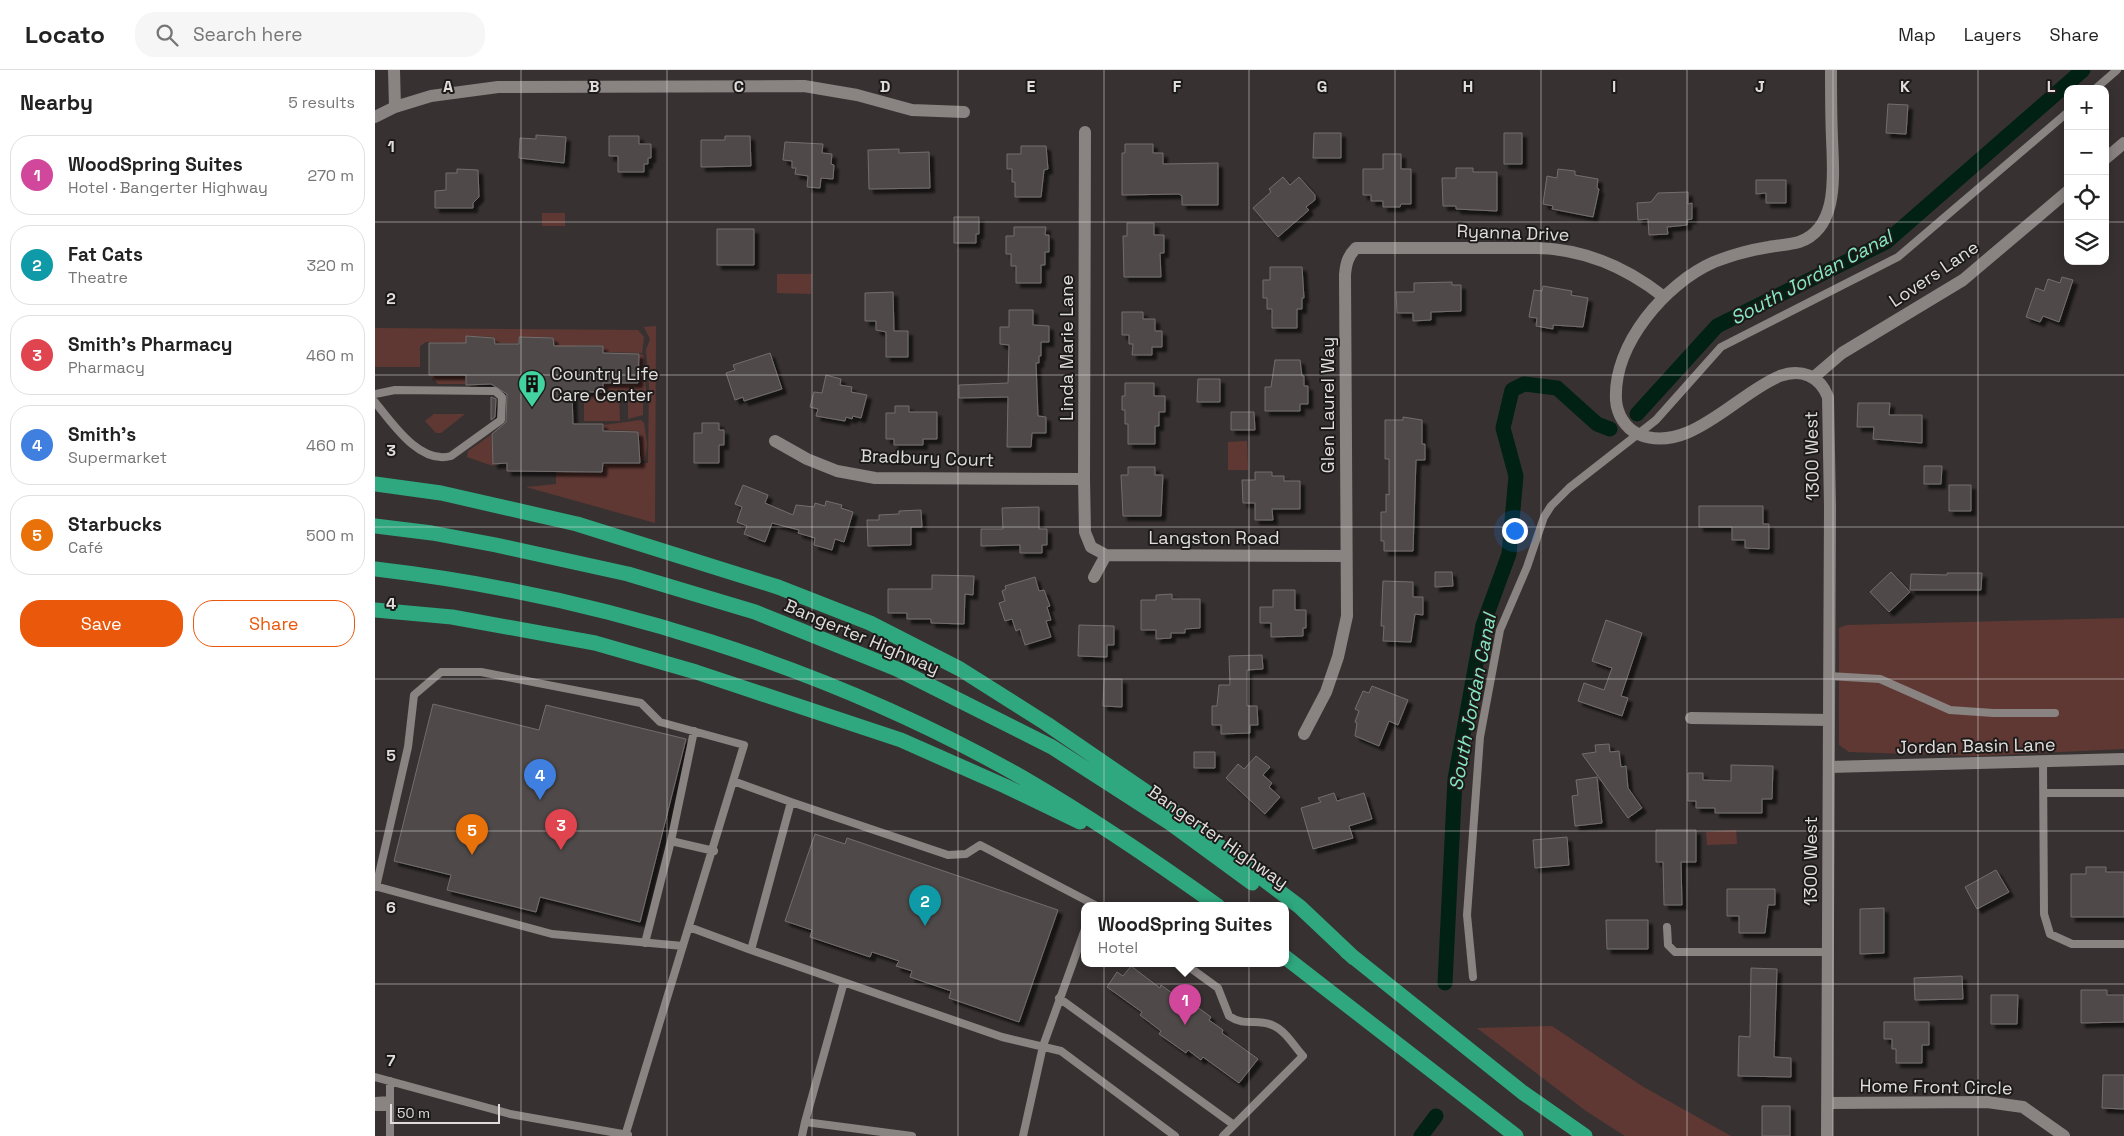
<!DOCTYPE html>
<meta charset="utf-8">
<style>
:root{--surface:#fff;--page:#f6f6f6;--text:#222;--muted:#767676;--line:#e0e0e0;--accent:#ea580c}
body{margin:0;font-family:"Space Grotesk",sans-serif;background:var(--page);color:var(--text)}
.controls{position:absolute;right:15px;top:15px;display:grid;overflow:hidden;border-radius:10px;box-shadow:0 2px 12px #0003}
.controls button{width:45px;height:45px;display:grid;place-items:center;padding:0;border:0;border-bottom:1px solid var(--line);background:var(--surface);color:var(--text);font:25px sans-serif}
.scale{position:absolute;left:15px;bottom:12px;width:110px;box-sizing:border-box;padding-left:5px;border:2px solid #e0dddc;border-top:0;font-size:14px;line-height:18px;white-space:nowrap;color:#e0dddc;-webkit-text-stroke:4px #1d1a1a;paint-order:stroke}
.you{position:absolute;left:1139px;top:460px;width:18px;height:18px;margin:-12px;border:4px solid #fff;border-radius:50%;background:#1a73e8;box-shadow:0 0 0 8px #1a73e833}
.badge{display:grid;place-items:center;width:32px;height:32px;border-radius:50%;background:var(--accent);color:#fff;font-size:16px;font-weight:700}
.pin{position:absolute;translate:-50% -41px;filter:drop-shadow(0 1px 2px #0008)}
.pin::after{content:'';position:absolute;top:26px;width:18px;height:15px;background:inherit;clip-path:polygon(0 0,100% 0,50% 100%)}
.popup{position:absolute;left:706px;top:832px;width:208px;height:65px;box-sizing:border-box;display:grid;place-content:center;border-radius:10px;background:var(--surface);filter:drop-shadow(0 1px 4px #0005);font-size:16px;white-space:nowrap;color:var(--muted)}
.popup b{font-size:19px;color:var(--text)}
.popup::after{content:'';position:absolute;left:50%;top:100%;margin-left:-10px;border:10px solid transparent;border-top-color:var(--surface)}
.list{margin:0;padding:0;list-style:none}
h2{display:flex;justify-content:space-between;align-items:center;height:65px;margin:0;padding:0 20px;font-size:21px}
h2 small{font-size:16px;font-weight:400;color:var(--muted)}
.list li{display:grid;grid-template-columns:32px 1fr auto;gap:15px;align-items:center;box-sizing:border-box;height:80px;margin:0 10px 10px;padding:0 10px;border:1px solid var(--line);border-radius:20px}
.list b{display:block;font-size:19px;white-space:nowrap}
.list p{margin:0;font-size:16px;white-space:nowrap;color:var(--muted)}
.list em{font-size:16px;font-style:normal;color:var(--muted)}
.actions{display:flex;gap:10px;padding:15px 20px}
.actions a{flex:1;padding:11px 0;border:1px solid var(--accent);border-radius:20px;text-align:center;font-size:18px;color:var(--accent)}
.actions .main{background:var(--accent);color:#fff}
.icon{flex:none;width:28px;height:28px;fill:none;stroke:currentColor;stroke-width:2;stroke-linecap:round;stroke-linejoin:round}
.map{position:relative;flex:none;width:1749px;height:1066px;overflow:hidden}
header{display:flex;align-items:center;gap:30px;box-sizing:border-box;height:70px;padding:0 25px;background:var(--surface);border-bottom:1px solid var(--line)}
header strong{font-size:24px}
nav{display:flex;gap:28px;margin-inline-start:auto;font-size:18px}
.search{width:350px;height:45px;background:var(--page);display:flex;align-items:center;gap:12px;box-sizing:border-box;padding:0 18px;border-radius:20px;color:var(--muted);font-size:19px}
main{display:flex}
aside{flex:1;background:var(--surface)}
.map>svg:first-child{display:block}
.green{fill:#603833}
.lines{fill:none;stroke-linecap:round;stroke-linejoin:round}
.canal{stroke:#002114;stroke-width:15}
.building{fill:#4f4a49;stroke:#736d6c;filter:url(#shadow)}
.lane{stroke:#898382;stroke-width:8}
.street{stroke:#898382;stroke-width:12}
.secondary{stroke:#898382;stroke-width:12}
.highway{stroke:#2fa87f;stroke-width:15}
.grid{fill:none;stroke:#e0dddc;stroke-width:1;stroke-opacity:0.55}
.labels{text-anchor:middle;stroke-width:4;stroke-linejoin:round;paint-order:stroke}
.street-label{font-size:18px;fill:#e0dddc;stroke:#1d1a1a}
.poi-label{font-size:18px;fill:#e0dddc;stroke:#1d1a1a;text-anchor:start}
.water-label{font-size:19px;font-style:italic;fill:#87e9c1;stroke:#1d1a1a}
.grid-label{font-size:16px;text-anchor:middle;font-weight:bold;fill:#e0dddc;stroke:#1d1a1a;stroke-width:4;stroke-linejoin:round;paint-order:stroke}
</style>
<header>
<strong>Locato</strong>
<div class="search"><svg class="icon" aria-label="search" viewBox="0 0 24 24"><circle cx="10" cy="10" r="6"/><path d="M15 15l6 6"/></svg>Search here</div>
<nav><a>Map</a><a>Layers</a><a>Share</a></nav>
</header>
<main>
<aside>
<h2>Nearby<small>5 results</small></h2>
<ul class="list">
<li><span class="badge" style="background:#d1479c">1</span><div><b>WoodSpring Suites</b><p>Hotel · Bangerter Highway</p></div><em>270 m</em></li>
<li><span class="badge" style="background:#0f9aa8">2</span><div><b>Fat Cats</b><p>Theatre</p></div><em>320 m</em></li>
<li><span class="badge" style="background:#e0444e">3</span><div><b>Smith's Pharmacy</b><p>Pharmacy</p></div><em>460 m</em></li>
<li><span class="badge" style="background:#3f7fe0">4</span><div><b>Smith's</b><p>Supermarket</p></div><em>460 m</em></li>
<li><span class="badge" style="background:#e8710a">5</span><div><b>Starbucks</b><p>Café</p></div><em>500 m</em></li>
</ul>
<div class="actions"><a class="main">Save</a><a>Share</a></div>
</aside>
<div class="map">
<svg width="1749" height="1066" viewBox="0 0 1749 1066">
<defs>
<filter id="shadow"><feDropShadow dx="4.5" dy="4.5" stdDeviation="1" flood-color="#0009"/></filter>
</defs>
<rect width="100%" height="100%" fill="#373231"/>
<!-- green -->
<path class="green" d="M167,143h23v13h-23z
M402,204h35l-1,20 -34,-1z
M281,256l-1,197 -129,-36 30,-3v-19h17l1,7 29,1 1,-9 44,-1 1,-79 -3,-34 4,-11 -6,-12z
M0,258l263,2 6,7 -2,16 -38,-1 -1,-7 -30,1v7h-19l-1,-16h-35v6h-22l-2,-6 -28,-1v7l-40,-1 -6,4v21h-45z
M267,284l2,3 2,37 -4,2 -39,-4v-8h36v-29z
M56,306h34v8h-27z
M228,325l16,1 1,25h-36v-25z
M253,328l15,3v14l-15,4z
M59,344h31l-24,19h-5l-11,-12z
M266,350l3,3 3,21 -2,17h-4l-2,-30 -35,-1v-5z
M116,365l2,31 -26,-9 1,-6z
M872,371l1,29h-20v-28z
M1749,548v131l-148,7 -127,-4 -10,-7v-117l8,-3z
M1361,760l1,14 -30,1 -1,-13z
M1177,956l90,60 89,50h-106l-39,-25 -109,-83z"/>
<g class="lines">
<!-- canal -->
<path class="canal" d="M1262,344l80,-88 169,-84 197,-172
M1070,913l10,-204 28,-154 26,-71 7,-78 -13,-48 9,-38 12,-6 33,4 40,36 13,5
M1046,1066l15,-20"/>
</g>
<!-- building -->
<path class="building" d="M1513,34l20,1 -2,29 -20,-1z
M939,63h27v25h-28z
M1129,63h18v31h-18z
M161,65l30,2 -2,26 -45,-5 1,-20 16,1z
M234,66h30v8h12v14h-3v6h-4v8h-26v-16h-9z
M350,66h25l1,30 -50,1v-27h24z
M410,72l38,2 -1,9 10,1 -1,10 3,1 -1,14 -12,-1 -1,10 -13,-1 1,-11 -13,-2 1,-6h-4v-7l-9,-1z
M750,74h28v9h10v11l55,-1v42h-36v-9l-3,-2 -57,1v-42h3z
M646,76h25l2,23 -4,1 -3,27h-26v-15h-3v-13h-5v-15h14z
M524,79v4l30,-1 1,36 -61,1 -1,-39z
M1008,84h18v15h10v35h-10l-1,3h-17v-6h-12v-6h-8v-26h20z
M1081,98h17v4h24v39l-41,-2v-3h-13l-1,-28h14z
M82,99l21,1 1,27 -6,6v5h-38v-17l11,-1v-17h11z
M1183,99l17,2v4l23,4 -1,9 2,1 -6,28 -41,-8 1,-3 -10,-2 4,-28 10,2z
M908,107l7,8 9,-8 16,18v5l-9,7 3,3 -31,27 -25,-29 18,-16 -2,-3z
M1381,110h30v23h-20v-10l-10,1z
M1313,122v12l4,-1v16l-5,1v5l-20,2 1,7 -19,1 -1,-16 -10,1 -1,-17 14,-1 7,-9z
M579,147h25v17h-3v9h-22z
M752,153h27v12h10v18h-4l1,24h-37l-1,-41h4z
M639,157h32l-1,8h4v17h-4v13h-4v18h-25v-17h-5v-12h-5v-18h8z
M342,159h37v36h-37z
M895,197h32l2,31h-2v11h-5v19h-25v-19h-5v-11h-4v-18h7z
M1687,207l11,3 -14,42 -16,-6 -3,6 -14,-5 10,-29 8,3 4,-12 12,4z
M1077,212v3h9v26l-30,1v8l-18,1v-8h-16l-1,-21h18v-9z
M1168,216l29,5 -1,4 17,3 -5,29 -30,-2v4l-17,-3 1,-8 -8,-1 5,-27 8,1z
M518,222l1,39h14v26h-22v-25l-10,-2v-9h-11v-28z
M634,240h24v15l16,1v16h-8v14h-2v7h-3l2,53 8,1v16h-14l-1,14h-24l1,-50 -49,1v-13l49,-2 1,-38 -9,-1v-17h9z
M747,242h21v7h12v12h7v16h-10v8h-20l1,-11h-4v-9h-7z
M91,266l28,2 1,6h24v-7l34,1 1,8h49v7l36,1 -1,29h-35v9h-31l1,32h30v7l35,1 2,31h-37l-1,9 -95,-1v-8l-14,1 -1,-30 14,-12 1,-28 -16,-10 -25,1v-10h-37v-32h37z
M395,283l12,36 -38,12 -1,-4 -8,3 -9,-27 9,-3 -2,-5z
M900,290h25l2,16h2v10h4v18h-8v7h-35v-24h6z
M451,305l15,4 -1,6 12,2 -1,5 16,3 -6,23 -8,-2 -1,3 -6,-2 -1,4 -29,-5 2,-7 -8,-2 4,-15 8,1z
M823,309h22v23h-23z
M750,313h29v13h11v16h-6v14h-4v18h-27v-20h-3v-14h-3v-14h3z
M116,327l5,2 -1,18 -4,3z
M1483,333h32l-1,12h33v28l-49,-4 1,-12h-17z
M520,336h14v6h28v27h-14v6h-29v-6h-8v-26h9z
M856,342h23l1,18h-24z
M1028,347l19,3v24h3v16h-9l-3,91h-29v-10h-3v-29h5v-18l3,1v-36h-4v-39h18z
M327,353h17v7h5v15h-5v18h-25v-30h8z
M1549,396h18l-1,18h-17z
M753,397h27v8h8l-2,41h-38l-2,-41h7z
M880,402h17v4h12v5h16v28h-28l1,11h-18v-17h-12l-1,-23h13z
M368,415l25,10 -3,8 28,12 3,-10 18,2 1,-4 10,3 1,-5 16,4 -1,3 12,4 -9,30 -9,-3 -3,11 -18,-5 1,-7 -17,-5 1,-3 -27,-7 -7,19 -21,-8 3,-8 -10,-4 5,-15 -7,-3z
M1574,415h22v26h-22z
M1324,436h64v18h6v25l-24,-1v-8h-13v-13h-33z
M664,437v22h8v16h-5v8h-22v-8l-39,1v-17h22l-1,-21z
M546,440l1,17h-11v18l-43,1 -1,-26h12v-5l20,-1v-3z
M1060,502h17l1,14 -18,1z
M1516,502l19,20 -21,20 -19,-20z
M1572,503h35l-1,17h-71l1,-16 36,1z
M557,505l42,1 -1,19 -8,-1 -1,30 -33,-1v-4h-24v-6h-19v-24h44z
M660,507l4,14 5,-1 6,16 -3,1 4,13 -5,1 5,16 -26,8 -5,-16 -4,2 -4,-12 -7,2 -6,-18 6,-2 -3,-10 4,-2 -1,-3z
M1008,511l30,1v15h10v18l-8,-1 -4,28 -28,-1 1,-15h-3z
M898,520h22v20h11v18h-3v8l-32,1v-14h-11v-16h13z
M797,524v5h28v29l-15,1v4h-14v5l-15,1v-9h-15v-30h15v-5z
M1231,550l36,13 -21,63 7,2 -6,18 -44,-15 6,-18 20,7 8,-22 -20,-7z
M704,555l35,1v19h-7v12l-29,-1z
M887,585l1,14 -16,1v36h10l1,19h-8v8l-29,1v-9h-9v-19h5l2,-21h11l-1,-29z
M729,609h18v28l-19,-1z
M997,616l36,14 -10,25 -9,-4 -10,25 -24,-10 2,-13 -2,-1 4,-11 -4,-2 8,-18 6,2z
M58,634l106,26 7,-25 140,34 -46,183 -100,-25 -4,15 -89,-22 4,-15 -57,-14z
M1234,674l1,8 9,-1 2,16 5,-1 2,22 14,20 -14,10 -46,-64 14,-2 -1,-7z
M819,682h21v16h-21z
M881,686l14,11 -7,8 9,8 -3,4 11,10 -15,17 -39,-36 12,-14 6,5z
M1356,695l42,1 -1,33h-10v14h-47v-5h-19v-7h-8v-28h15v7l28,1z
M1222,707l5,46 -27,3 -3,-30 6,-1 -2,-15z
M959,723l3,8 27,-8 8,26 -23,7 4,12 -40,11 -12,-41 20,-6 -3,-4z
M1281,760h40v32h-15l1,43h-18l-1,-43h-7z
M440,764l30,10 2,-6 211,72 -39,112 -70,-24 2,-7 -41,-14 2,-6 -16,-5 3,-5 -27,-9 -2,5 -60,-20 2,-7 -27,-9z
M1192,767l2,28 -34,3 -2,-28z
M1711,797h20v5h18v45h-53v-43h15z
M1621,800l13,22 -32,17 -12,-22z
M1352,819h48v16h-7l-3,28h-26v-17h-12z
M1509,838v45l-24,1v-45z
M1231,850h42v29h-41z
M756,896l29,22 1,-3 22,16 2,-3 26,19 -2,3 14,10 -1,3 36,26 -19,24 -36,-26 -2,3 -13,-10 -2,3 -27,-19 2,-3 -21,-16 2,-3 -35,-25 10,-15 6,4z
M1376,898l26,1 -3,88 17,1v19l-53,-1 1,-40 11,1z
M1587,906l1,23 -48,1 -1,-22z
M1706,920h26v5h17v27l-43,1z
M1616,925h27l-1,29h-26z
M1509,952h45v23h-7v18h-26v-14h-4v-10h-8z
M1728,1005h21v34l-22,-1z
M1387,1036h28v30h-28z"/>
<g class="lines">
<!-- lane -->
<path class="lane" d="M1720,19l22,-19
M0,324l20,-4 100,1 7,6 -1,23 -50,36c-31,9 -59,-33 -76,-54
M1454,606l51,3 70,31 43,3h62
M1668,692l1,152 6,20 22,10h52
M358,711l58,21
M1669,723h80
M296,771l43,10
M0,816l177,48 131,12
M1,817l32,-140 6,-52 27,-23h40l160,31 19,19 84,23 -119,391
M314,857l62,23 40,-148 157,53 18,-1 14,-9 117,61
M1292,857l1,18 7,7h154
M270,873l26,-102 23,-110
M376,880l251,87 59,14 114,85
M810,894l33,24 11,28c16,11 27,2 43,9 13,5 22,21 31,31l-80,80
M1098,907l-6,-62 13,-178 20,-107 27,-63 17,-50 7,-11 18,-18 87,-68 65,-73 177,-90 170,-145
M684,928l175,127
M0,1007l135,37 118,21
M0,1031l15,-1
M0,1037h14
M430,1052l39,-140
M15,1066v-55
M427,1066l3,-14 107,14
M648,1066l20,-90 42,-117"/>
<!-- street -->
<path class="street" d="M19,0l1,37
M0,47l20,-10 36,-11 67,-9 306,-1 53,9 55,15 52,2
M710,62l-1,347 1,53 6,15 15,8 240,1
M1730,89l19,-16
M1439,307l28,-24 121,-73 105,-89
M400,371l32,18 30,12 38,7 209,1
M719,507l12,-22
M1316,648l138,2
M929,664l22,-42 12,-35 9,-41 -2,-341c1,-12 3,-19 11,-27h181c48,1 89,19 127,49
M1454,697l295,-8
M1454,1033l158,-1 36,5 41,29"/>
<!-- secondary -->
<path class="secondary" d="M1452,1066l3,-629 -2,-110c-8,-21 -27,-29 -48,-21 -43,17 -92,80 -142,58 -13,-6 -21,-20 -22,-34 -3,-56 50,-117 98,-138 18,-7 36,-12 55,-15 10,-2 20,-2 30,-5 41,-14 34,-70 33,-104 -1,-23 -1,-45 -1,-68"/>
<!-- highway -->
<path class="highway" d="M0,414l66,9 136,31 201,63 92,36 90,46 87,55 114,78 139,105 54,51
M0,456l57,7 64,12 132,29 127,38 142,57 155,78 118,76 82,60
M0,499c224,26 454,98 650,210 67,39 130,82 193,127
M0,540l77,7 143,26 101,29 205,68 104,46 75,36
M972,882l175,140 63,44
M910,887l231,179"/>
</g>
<!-- grid -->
<path class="grid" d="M146,0v1066M292,0v1066M437,0v1066M583,0v1066M729,0v1066M874,0v1066M1020,0v1066M1166,0v1066M1312,0v1066M1458,0v1066M1603,0v1066M0,152h1693M1730,152h19M0,305h1749M0,457h1749M0,609h1749M0,761h1749M0,914h1749"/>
<!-- icons -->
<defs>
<symbol id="building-pin" viewBox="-11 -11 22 30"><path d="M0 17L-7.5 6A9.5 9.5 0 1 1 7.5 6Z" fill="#41d4a1" stroke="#1d1a1a"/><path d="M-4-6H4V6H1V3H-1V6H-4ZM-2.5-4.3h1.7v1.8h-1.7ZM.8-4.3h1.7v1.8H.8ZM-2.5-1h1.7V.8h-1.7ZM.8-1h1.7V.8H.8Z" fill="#111"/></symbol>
</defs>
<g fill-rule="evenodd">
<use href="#building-pin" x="141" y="298" width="32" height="43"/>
</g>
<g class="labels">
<!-- street labels -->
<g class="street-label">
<text transform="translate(1138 163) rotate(2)" y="6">Ryanna Drive</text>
<text transform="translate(1559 204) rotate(-34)" y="6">Lovers Lane</text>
<text transform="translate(692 278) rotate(-90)" y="6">Linda Marie Lane</text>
<text transform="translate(953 335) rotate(-90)" y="6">Glen Laurel Way</text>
<text transform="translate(1437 386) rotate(-91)" y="6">1300 West</text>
<text transform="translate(552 388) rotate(2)" y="6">Bradbury Court</text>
<text x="839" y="474">Langston Road</text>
<text transform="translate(487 567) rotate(23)" y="6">Bangerter Highway</text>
<text transform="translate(1601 676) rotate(-1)" y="6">Jordan Basin Lane</text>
<text transform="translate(843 767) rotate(35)" y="6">Bangerter Highway</text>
<text transform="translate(1436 791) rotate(-90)" y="6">1300 West</text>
<text transform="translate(1561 1017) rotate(1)" y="6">Home Front Circle</text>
</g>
<!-- poi labels -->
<g class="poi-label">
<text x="176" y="310">Country Life<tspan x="176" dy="21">Care Center</tspan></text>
</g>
<!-- water labels -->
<g class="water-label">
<text transform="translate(1436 207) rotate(-28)" y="7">South Jordan Canal</text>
<text transform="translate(1097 632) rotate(-79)" y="7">South Jordan Canal</text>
</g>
</g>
<g class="grid-label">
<text x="73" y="22">A</text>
<text x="219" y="22">B</text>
<text x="364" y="22">C</text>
<text x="510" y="22">D</text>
<text x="656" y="22">E</text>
<text x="802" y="22">F</text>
<text x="947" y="22">G</text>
<text x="1093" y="22">H</text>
<text x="1239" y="22">I</text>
<text x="1385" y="22">J</text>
<text x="1530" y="22">K</text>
<text x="1676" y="22">L</text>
<text x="16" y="82">1</text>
<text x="16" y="234">2</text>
<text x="16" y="386">3</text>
<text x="16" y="539">4</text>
<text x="16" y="691">5</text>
<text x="16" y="843">6</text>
<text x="16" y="996">7</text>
</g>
</svg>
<div class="controls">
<button>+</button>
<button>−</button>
<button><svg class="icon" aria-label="locate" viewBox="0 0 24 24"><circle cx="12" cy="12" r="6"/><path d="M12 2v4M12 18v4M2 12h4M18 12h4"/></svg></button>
<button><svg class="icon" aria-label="layers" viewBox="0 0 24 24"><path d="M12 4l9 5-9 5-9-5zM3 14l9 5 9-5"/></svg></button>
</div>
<div class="scale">50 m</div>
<div class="you"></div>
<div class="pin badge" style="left:810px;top:955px;background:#d1479c">1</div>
<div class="popup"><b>WoodSpring Suites</b>Hotel</div>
<div class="pin badge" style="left:550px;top:856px;background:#0f9aa8">2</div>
<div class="pin badge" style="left:186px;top:780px;background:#e0444e">3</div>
<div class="pin badge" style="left:165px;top:730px;background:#3f7fe0">4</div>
<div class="pin badge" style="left:97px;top:785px;background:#e8710a">5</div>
</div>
</main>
